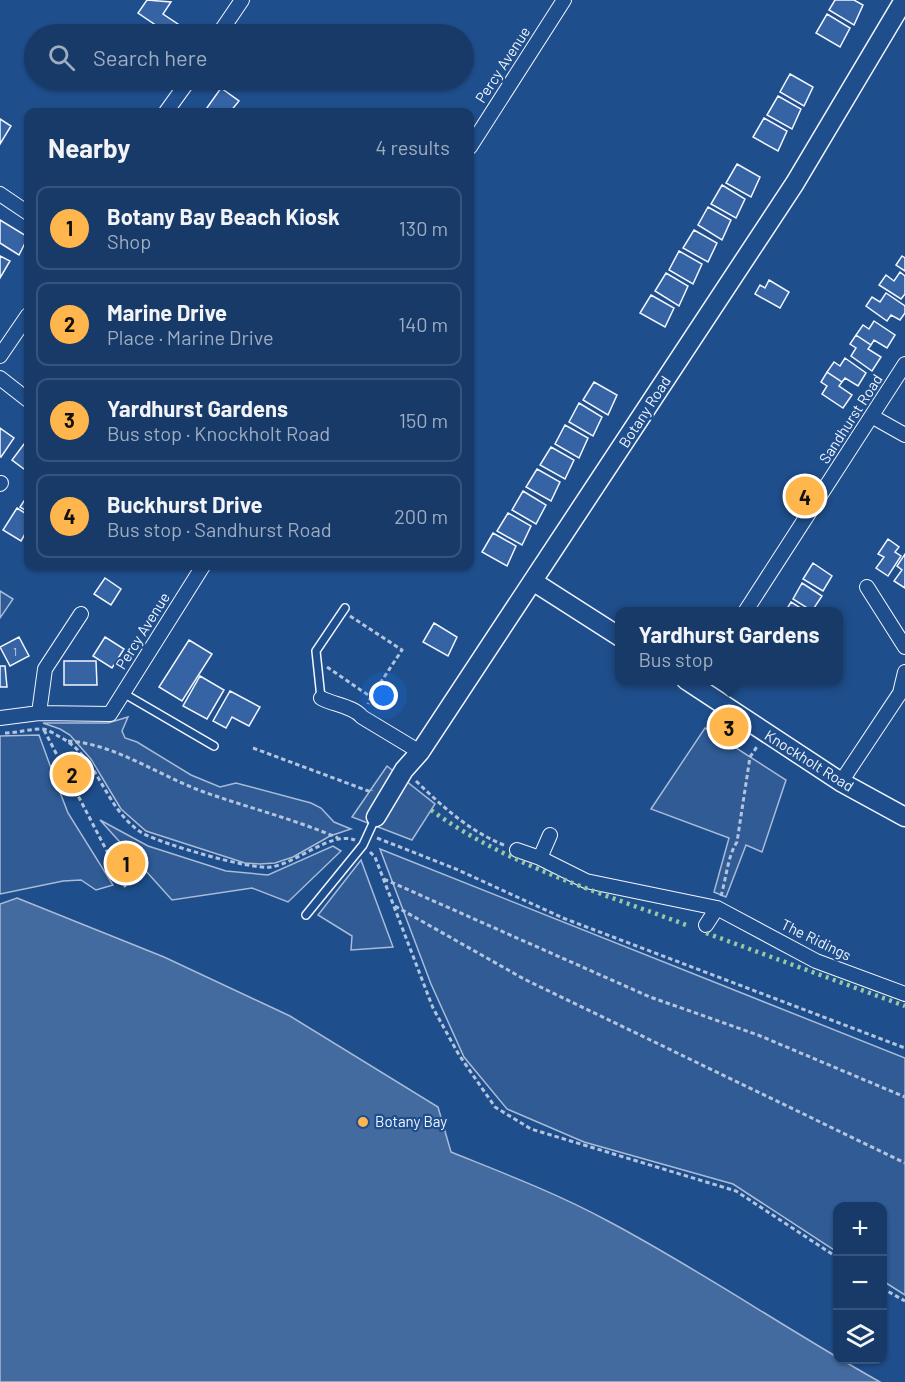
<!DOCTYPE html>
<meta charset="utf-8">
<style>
:root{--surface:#173a69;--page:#244571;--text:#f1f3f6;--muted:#9eadc0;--line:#36547d;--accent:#ffb74d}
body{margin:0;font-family:Barlow,sans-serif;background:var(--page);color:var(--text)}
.controls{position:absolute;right:18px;bottom:18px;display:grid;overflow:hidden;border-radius:12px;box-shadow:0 2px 4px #0004}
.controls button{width:54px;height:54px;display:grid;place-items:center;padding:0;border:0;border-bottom:2px solid var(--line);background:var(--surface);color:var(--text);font:30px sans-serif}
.you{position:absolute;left:384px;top:696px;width:21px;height:21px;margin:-15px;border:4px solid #fff;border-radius:50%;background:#1a73e8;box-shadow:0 0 0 9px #1a73e833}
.badge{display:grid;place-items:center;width:39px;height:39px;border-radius:50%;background:var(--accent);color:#111;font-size:20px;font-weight:700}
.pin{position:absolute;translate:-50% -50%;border:3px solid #fff;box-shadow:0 2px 6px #0006}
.popup{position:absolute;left:615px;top:607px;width:228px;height:78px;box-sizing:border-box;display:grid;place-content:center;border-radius:12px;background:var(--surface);filter:drop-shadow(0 2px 4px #0005);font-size:20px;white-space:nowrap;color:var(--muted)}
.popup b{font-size:22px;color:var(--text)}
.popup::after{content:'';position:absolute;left:50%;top:100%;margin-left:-12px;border:12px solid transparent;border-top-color:var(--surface)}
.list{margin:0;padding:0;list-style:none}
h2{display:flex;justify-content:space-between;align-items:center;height:78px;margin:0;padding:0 24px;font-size:26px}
h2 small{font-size:20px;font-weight:400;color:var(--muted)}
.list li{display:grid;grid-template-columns:39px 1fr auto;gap:18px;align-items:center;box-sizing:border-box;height:84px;margin:0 12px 12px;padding:0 12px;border:2px solid var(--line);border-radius:12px}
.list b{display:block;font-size:22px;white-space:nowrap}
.list p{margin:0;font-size:20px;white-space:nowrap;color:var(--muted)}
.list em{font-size:20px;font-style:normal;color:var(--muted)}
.icon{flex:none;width:33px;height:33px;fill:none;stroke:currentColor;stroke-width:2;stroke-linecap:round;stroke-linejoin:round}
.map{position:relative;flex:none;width:905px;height:1382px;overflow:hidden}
.search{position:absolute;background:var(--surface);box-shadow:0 2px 4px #0004;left:24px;top:24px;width:450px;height:66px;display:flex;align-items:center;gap:15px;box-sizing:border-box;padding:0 21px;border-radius:33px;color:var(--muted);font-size:22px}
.panel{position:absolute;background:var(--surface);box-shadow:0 2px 4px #0004;left:24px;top:108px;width:450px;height:462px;border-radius:12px}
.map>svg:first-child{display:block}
.built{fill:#305b95;stroke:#a8bbd7;stroke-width:1.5}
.water{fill:#446ba0;stroke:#a8bbd7;stroke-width:1.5}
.building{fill:#3563a3;stroke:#f2f6ff;stroke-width:1.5}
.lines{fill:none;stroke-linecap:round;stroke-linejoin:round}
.service-casing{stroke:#f2f6ff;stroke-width:10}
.minor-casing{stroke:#f2f6ff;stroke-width:16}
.tertiary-casing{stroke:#f2f6ff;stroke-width:21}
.path{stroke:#b3c4dc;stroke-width:3;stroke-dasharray:4.5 3;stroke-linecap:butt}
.service{stroke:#1f4e8c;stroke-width:7}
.minor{stroke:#1f4e8c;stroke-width:14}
.tertiary{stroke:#1f4e8c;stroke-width:18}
.hedge{stroke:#97c8a6;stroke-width:4.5;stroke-dasharray:3 4.5;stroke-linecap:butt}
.poi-dot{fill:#ffb74d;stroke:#1f4e8c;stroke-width:2}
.labels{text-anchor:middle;stroke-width:4.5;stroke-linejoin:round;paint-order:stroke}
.number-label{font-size:12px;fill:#c3d1e8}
.street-label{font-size:15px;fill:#f2f6ff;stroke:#1f4e8c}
.poi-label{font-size:15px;fill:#f2f6ff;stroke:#1f4e8c;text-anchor:start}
</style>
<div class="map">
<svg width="905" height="1382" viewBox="0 0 905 1382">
<rect width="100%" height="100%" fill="#1f4e8c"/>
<!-- built -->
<path class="built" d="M0,591l13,8 -13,19z
M128,717l-6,14 3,7 12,4 54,33 29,12 16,-4 75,20 10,5 13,14 17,7 -21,7 -37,21 -18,6 -15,1 -15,-1 -99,-32 -25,-22 -30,-50 -21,-24 -10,-6 -17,-6h65z
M705,728l81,52 -24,72 -16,-7 -20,52 -12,-5 15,-54 -78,-29z
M39,735l12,33 5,2 1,2 -4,2 15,39 45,72 -17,5 -15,-10 -18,1 -63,13v-158z
M387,766l48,38 -23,36 -60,-23z
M100,820l48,26 78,25 42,4 65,-29 8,5 -53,51 -36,-14 -80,12z
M380,849l525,209v237l-22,-14 -1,-75h-44l-1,46 -104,-68 -149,-42 -77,-33 -43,-52 -33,-73z
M361,860l32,87 -42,3 1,-14 -34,-21z"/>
<!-- water -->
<path class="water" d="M17,898l147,59 126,59 148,91 13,45c52,21 105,41 155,68 93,49 183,111 274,162h-880v-478z"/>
<!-- building -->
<path class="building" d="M147,0l24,2 -8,12 27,18 -2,2h-19l-31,-21z
M835,0h19l9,5 -9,20 -25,-15z
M827,14l23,14 -10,19 -24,-14z
M790,74l23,13 -9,19 -24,-14z
M221,88l18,13 -9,11h-26z
M778,96l23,13 -9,20 -25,-14z
M764,118l23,13 -9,20 -25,-14z
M0,119l11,7 -11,18z
M737,164l23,13 -9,20 -25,-14z
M722,185l23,14 -9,19 -25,-14z
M708,207l23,13 -9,20 -24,-15z
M0,220l28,17 -9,18 -19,-12z
M694,230l23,13 -9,19 -25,-14z
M679,251l23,13 -9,20 -24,-14z
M0,256l10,5 -10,17z
M902,256l3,2v13l-9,-6z
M900,272l5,4v18l-4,5 -22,-14 7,-10 8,6z
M666,273l22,13 -9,20 -24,-15z
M769,280l20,12 -9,16 -25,-14 5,-9 5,3z
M886,293l19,13v7l-5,7 -9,-5 -4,6 -21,-15 6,-9 8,5z
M651,295l23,13 -9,19 -25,-14z
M874,321l21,14 -8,13 -13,-8 -3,5 -15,-10 7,-10 6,4z
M856,335l15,10 -3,4 13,8 -9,14 -21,-15 5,-8 -6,-4z
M845,358l21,15 -8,13 -13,-8 -3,4 -15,-10 7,-10 6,4z
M827,372l15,10 -3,4 13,9 -9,13 -21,-14 5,-8 -6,-4z
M594,382l23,13 -9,20 -25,-15z
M579,403l23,14 -9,19 -24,-14z
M565,425l23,13 -9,20 -24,-14z
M0,428l14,10 -13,19h-1z
M24,444l4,3v25l-16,-12z
M551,447l23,13 -9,19 -25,-14z
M537,469l23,13 -9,19 -25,-14z
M523,491l23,14 -10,19 -24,-14z
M28,495v17l-8,-5z
M17,508l11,7v14l-7,12 -18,-11z
M508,513l23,13 -9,19 -25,-14z
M493,533l23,13 -9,20 -25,-14z
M888,539l11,8 -4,5 6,4 -13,20 -12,-8 8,-11 -6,-3z
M905,554v34l-11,-7 8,-11 -5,-4z
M813,563l19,13 -9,15 -20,-12z
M105,578l16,11 -10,16 -17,-11z
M802,583l20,13 -10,15 -19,-12z
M791,602l16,10h-22z
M434,623l23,14 -9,19 -25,-14z
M19,637l10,19 -19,10 -10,-19z
M105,637l19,12 -12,19 -19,-12z
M189,640l23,14 -30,47 -23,-14z
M64,661h32l1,24h-33z
M0,666h5l2,21h-7z
M200,676l24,14 -17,29 -24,-13z
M230,691l30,16 -11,19 -17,-9 -6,11 -13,-7z
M72,767l6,12 -6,3 -6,-13z"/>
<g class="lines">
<defs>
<path id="service" d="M123,693l91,53
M321,698l-5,-47 29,-43
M306,915l57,-70 12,-26"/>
<path id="minor" d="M219,34l23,-34
M166,112l23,-32
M470,147l94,-147
M0,194l28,19
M0,356l28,-41
M0,378l28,22
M873,417l32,18
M0,484l1,-1
M867,587l38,60
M745,612l160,-248
M321,698c13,7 32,8 41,19l58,35
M39,713l6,-44 36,-55
M0,718l39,-5 71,1 93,-148
M841,782l59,-89 5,-21
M517,850l23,8 46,23 131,27 99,53 89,33
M540,858l10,-23
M706,925l11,-17"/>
<path id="tertiary" d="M534,582l86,55
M686,680l155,102 64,35
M376,817l28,-47 16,-18 375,-569 109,-183"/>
</defs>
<!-- service casing -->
<use href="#service" class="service-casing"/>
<!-- minor casing -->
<use href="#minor" class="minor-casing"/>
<!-- tertiary casing -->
<use href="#tertiary" class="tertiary-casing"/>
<!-- path -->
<path class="path" d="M350,616l52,34 -31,47
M327,667l44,30 -3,7
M44,730l82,158
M5,733c12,0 24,-4 36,-4 6,0 12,4 17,7 42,20 46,75 86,98 19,10 106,36 127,33 27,-4 59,-36 84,-27
M68,741c48,3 91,35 136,51 45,16 90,27 134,46
M253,748l118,44 1,-2
M416,781c27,26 53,50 88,64
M377,838l79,31 107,49 342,130
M370,852l5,5 58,151 26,47 36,52 36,22 205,62 102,67
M384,879l266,118 108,38 147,62
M721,896c5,-17 7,-41 16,-54l13,-85 8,-12
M395,906l129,73 381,184
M882,1288l23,13"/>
<!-- service -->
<use href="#service" class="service"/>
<!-- minor -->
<use href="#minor" class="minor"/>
<!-- tertiary -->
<use href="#tertiary" class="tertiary"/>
<!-- hedge -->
<path class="hedge" d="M431,810c77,56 171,83 258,116
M706,933l199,73"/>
</g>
<!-- markers -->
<circle class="poi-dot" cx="363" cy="1122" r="6"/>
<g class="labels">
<!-- number labels -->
<g class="number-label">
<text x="15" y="656">1</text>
</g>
<!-- street labels -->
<g class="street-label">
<text transform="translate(503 65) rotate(-57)" y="5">Percy Avenue</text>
<text transform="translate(645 412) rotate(-57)" y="5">Botany Road</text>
<text transform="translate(851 419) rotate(-57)" y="5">Sandhurst Road</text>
<text transform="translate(143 631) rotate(-58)" y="5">Percy Avenue</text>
<text transform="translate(809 761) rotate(32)" y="5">Knockholt Road</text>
<text transform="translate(816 940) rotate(26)" y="5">The Ridings</text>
</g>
<!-- poi labels -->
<g class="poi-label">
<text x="375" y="1127">Botany Bay</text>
</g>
</g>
</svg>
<div class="controls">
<button>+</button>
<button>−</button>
<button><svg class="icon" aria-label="layers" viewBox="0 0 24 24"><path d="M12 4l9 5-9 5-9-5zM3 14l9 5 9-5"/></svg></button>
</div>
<div class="you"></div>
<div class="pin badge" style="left:126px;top:863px">1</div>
<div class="pin badge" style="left:72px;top:774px">2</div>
<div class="pin badge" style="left:729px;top:727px">3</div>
<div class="popup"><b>Yardhurst Gardens</b>Bus stop</div>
<div class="pin badge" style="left:805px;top:496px">4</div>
<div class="search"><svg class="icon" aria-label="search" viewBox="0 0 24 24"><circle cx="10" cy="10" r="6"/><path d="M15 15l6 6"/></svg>Search here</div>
<section class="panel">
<h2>Nearby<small>4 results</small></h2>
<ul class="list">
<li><span class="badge">1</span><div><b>Botany Bay Beach Kiosk</b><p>Shop</p></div><em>130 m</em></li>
<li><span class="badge">2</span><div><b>Marine Drive</b><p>Place · Marine Drive</p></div><em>140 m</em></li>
<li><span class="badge">3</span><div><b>Yardhurst Gardens</b><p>Bus stop · Knockholt Road</p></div><em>150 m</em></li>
<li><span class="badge">4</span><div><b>Buckhurst Drive</b><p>Bus stop · Sandhurst Road</p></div><em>200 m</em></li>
</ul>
</section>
</div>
